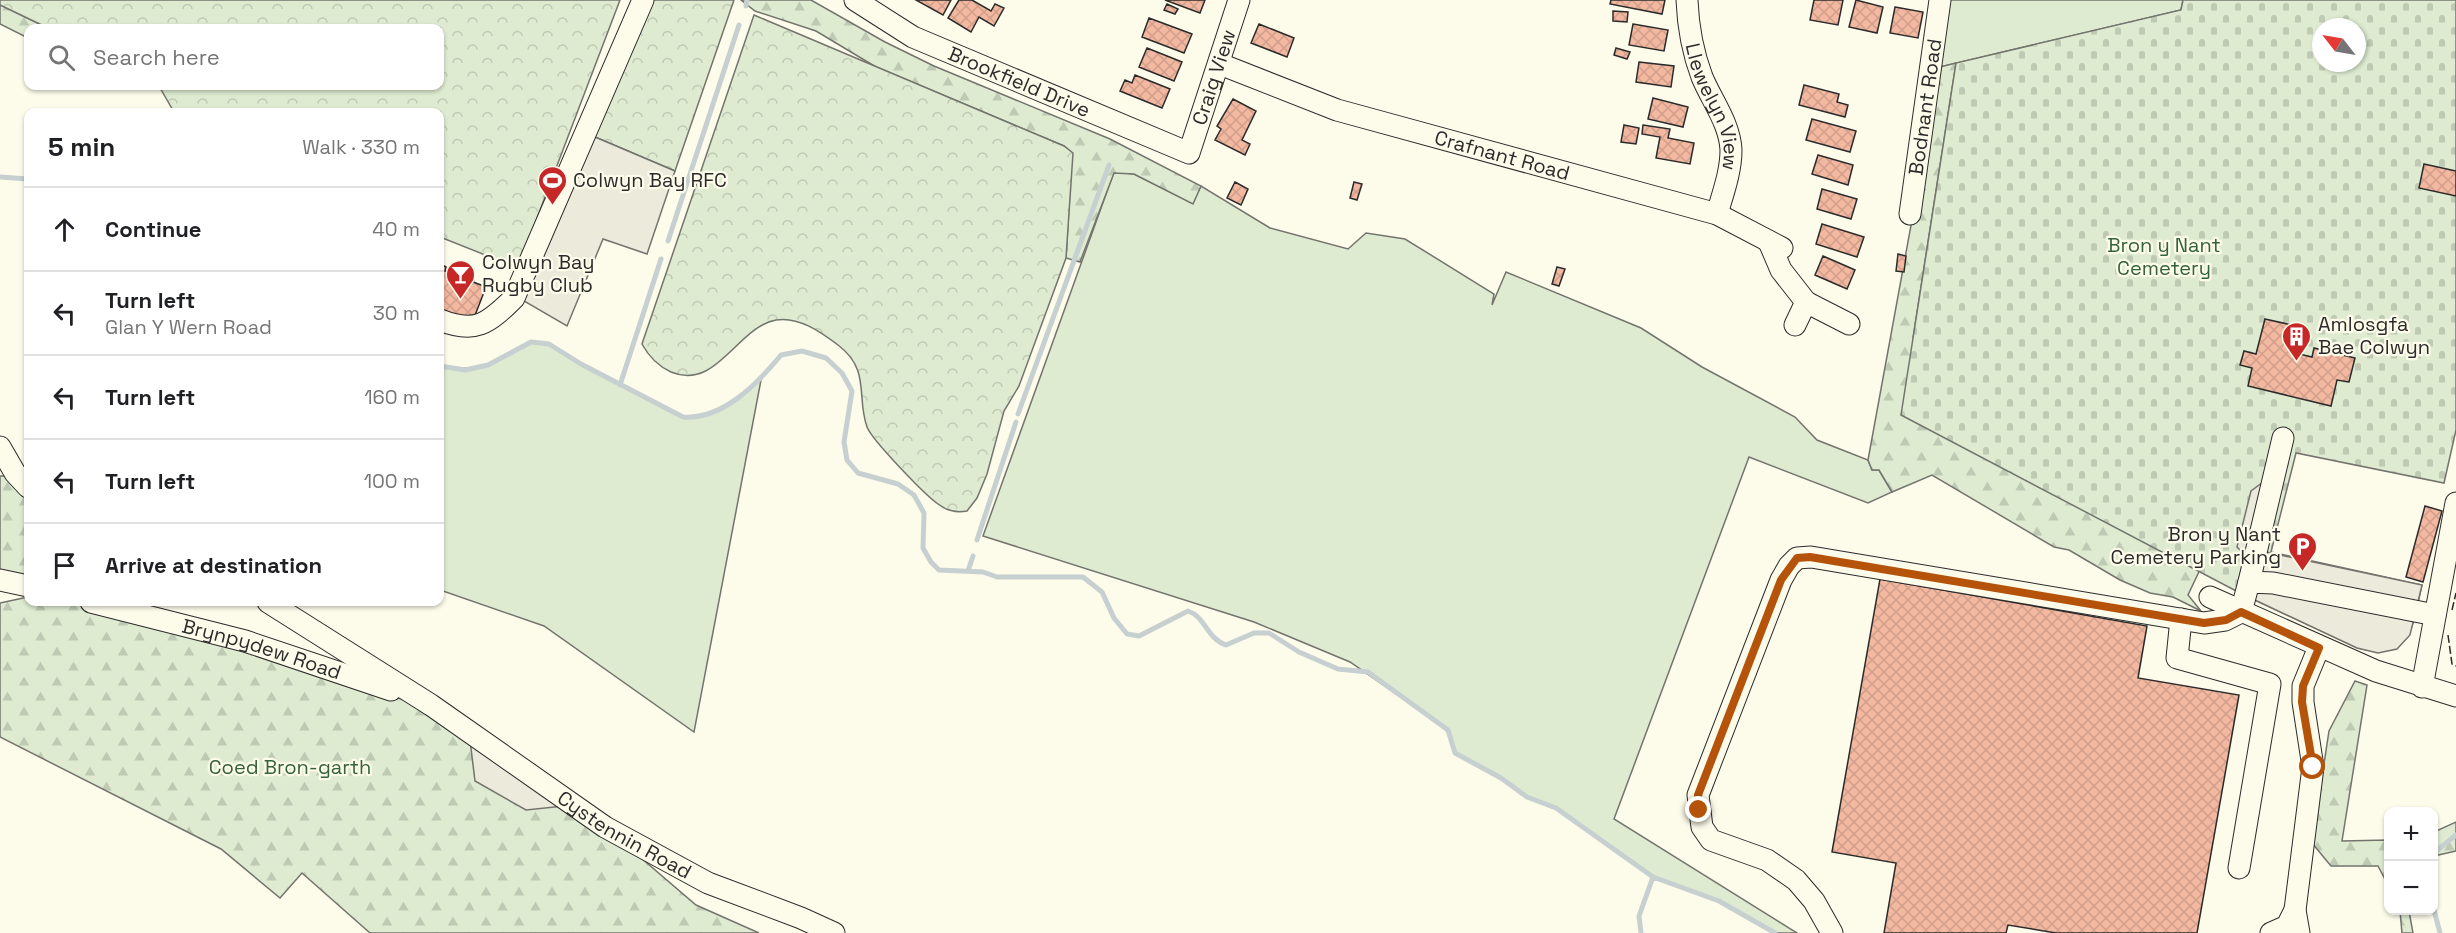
<!DOCTYPE html>
<meta charset="utf-8">
<style>
:root{--surface:#fff;--page:#f6f6f6;--text:#202124;--muted:#757577;--line:#e0e0e0}
body{margin:0;font-family:"Space Grotesk",sans-serif;background:var(--page);color:var(--text)}
.controls{position:absolute;right:18px;bottom:18px;display:grid;overflow:hidden;border-radius:12px;box-shadow:0 2px 4px #0004}
.controls button{width:54px;height:54px;display:grid;place-items:center;padding:0;border:0;border-bottom:2px solid var(--line);background:var(--surface);color:var(--text);font:30px sans-serif}
.compass{position:absolute;left:2312px;top:18px;width:54px;height:54px;border-radius:50%;background:var(--surface);box-shadow:0 2px 4px #0004;rotate:301deg}
.stop{position:absolute;width:18px;height:18px;margin:-14px;border:4px solid #b45309;border-radius:50%;background:#fff}
.stop.end{background:#b45309;border-color:#fff;box-shadow:0 2px 6px #0008}
.list{margin:0;padding:0;list-style:none}
h2{display:flex;justify-content:space-between;align-items:center;height:78px;margin:0;padding:0 24px;font-size:26px}
h2 small{font-size:20px;font-weight:400;color:var(--muted)}
.list li{display:grid;grid-template-columns:39px 1fr auto;gap:18px;align-items:center;box-sizing:border-box;height:84px;padding:0 24px;border-top:2px solid var(--line)}
.list b{display:block;font-size:22px;white-space:nowrap}
.list p{margin:0;font-size:20px;white-space:nowrap;color:var(--muted)}
.list em{font-size:20px;font-style:normal;color:var(--muted)}
.icon{flex:none;width:33px;height:33px;fill:none;stroke:currentColor;stroke-width:2;stroke-linecap:round;stroke-linejoin:round}
.map{position:relative;flex:none;width:2456px;height:933px;overflow:hidden}
.search{position:absolute;background:var(--surface);box-shadow:0 2px 4px #0004;left:24px;top:24px;width:420px;height:66px;display:flex;align-items:center;gap:15px;box-sizing:border-box;padding:0 21px;border-radius:12px;color:var(--muted);font-size:22px}
.panel{position:absolute;background:var(--surface);box-shadow:0 2px 4px #0004;left:24px;top:108px;width:420px;height:498px;border-radius:12px}
.map>svg:first-child{display:block}
.green{fill:#deebd1;stroke:#74746e;stroke-width:1.5}
.forest{fill:url(#forest-firs);stroke:#74746e;stroke-width:1.5}
.cemetery{fill:url(#cemetery-stones);stroke:#74746e;stroke-width:1.5;fill-rule:evenodd}
.park{fill:url(#park-crowns);stroke:#74746e;stroke-width:1.5}
.parking{fill:#eceadb;stroke:#74746e;stroke-width:1.5}
.lines{fill:none;stroke-linecap:round;stroke-linejoin:round}
.stream{stroke:#c7d0d0;stroke-width:5}
.building{fill:url(#building-cross-hatch);stroke:#2b2b2b;stroke-width:1.5}
.minor-casing{stroke:#2b2b2b;stroke-width:23}
.minor{stroke:#fdfbea;stroke-width:21}
.fence{stroke:#2b2b2b;stroke-width:1.5;stroke-dasharray:8 3;stroke-linecap:butt}
.route{stroke:#b45309;stroke-width:8}
.labels{text-anchor:middle;stroke-width:4.5;stroke-linejoin:round;paint-order:stroke}
.street-label{font-size:20px;fill:#2b2b2b;stroke:#fdfbea}
.poi-label{font-size:20px;fill:#2b2b2b;stroke:#fdfbea;text-anchor:start}
.park-label{font-size:20px;fill:#34623c;stroke:#fdfbea}
</style>
<div class="map">
<svg width="2456" height="933" viewBox="0 0 2456 933">
<defs>
<pattern id="forest-firs" width="22" height="20" patternUnits="userSpaceOnUse" patternTransform="scale(1.5)"><rect width="22" height="20" fill="#deebd1"/><path d="M5 1l3.5 6h-7zM16 11l3.5 6h-7z" fill="#bfcab4"/></pattern>
<pattern id="cemetery-stones" width="16" height="16" patternUnits="userSpaceOnUse" patternTransform="scale(1.5)"><rect width="16" height="16" fill="#deebd1"/><path d="M2 7V4a2 2 0 0 1 4 0v3zM10 15v-3a2 2 0 0 1 4 0v3z" fill="#bfcab4"/></pattern>
<pattern id="park-crowns" width="20" height="18" patternUnits="userSpaceOnUse" patternTransform="scale(1.5)"><rect width="20" height="18" fill="#deebd1"/><path d="M2 6a3 3 0 1 1 6 0M12 15a3 3 0 1 1 6 0" fill="none" stroke="#bfcab4"/></pattern>
<pattern id="building-cross-hatch" width="8" height="8" patternUnits="userSpaceOnUse" patternTransform="scale(1.5)"><rect width="8" height="8" fill="#f2b8a0"/><path d="M0 0l8 8M0 8l8-8" fill="none" stroke="#d09e8a"/></pattern>
</defs>
<rect width="100%" height="100%" fill="#fdfbea"/>
<!-- green -->
<path class="green" d="M1950,0h233l-2,10 -241,57z
M1114,172l20,2 58,29 9,-17 69,42 78,21 18,-16 39,6 89,55 -2,11 14,-33 135,56 61,39 93,50 22,23 51,20 4,10h7l13,22 -24,11 -119,-46 -135,362 183,114h-22l-56,-32 -66,-24 -97,-69 -29,-11 -26,-19 -46,-25 -7,-23 -98,-68 -96,-40 -271,-86z
M531,342l18,2 32,20 102,53c30,2 55,-20 78,-37l-67,352 -150,-106 -104,-36v-224c38,9 58,-6 91,-24z"/>
<!-- forest -->
<path class="forest" d="M741,0h70l74,42 49,24 176,73 91,47 -8,18 -59,-30 -20,-1 -34,89 -14,-4 6,-105 -8,-7 -188,-79 -60,-36 -61,-20z
M0,5l48,23h-20v10l-28,-14z
M1956,63l-43,275 292,221 -17,36 13,16 -28,-14 -23,-4 -30,-13 -51,-30 -15,-3 -122,-72 -40,17 -13,-22h-7l-4,-10 72,-393z
M0,476h8l20,15v86l-28,-7z
M28,597v5h30l73,10 -28,-10h45l-12,10 295,93 174,122 91,78 63,28h-389l-68,-60 -22,25 -59,-49 -221,-112v-134z
M2355,681l12,4 -25,156 46,-1v45l-10,-19h-47l-19,-23 17,-112z
M2456,822v29l-22,5v-24z
M2400,911h9l4,22h-11z"/>
<!-- cemetery -->
<path class="cemetery" d="M2183,0h273v430l-12,53 -148,-30 -25,99 151,33c-10,42 -10,77 -64,63l-118,-55 -339,-178 55,-352 225,-53zM2321,27h36v36h-36z"/>
<!-- park -->
<path class="park" d="M0,0h620l-102,268 -78,-31v-125h-266l-15,-26h281v-58h-392l-48,-23z
M651,0h83l-59,171 -80,-34z
M754,15l310,131 9,7 -7,105 -47,128 -15,25 -17,63 -10,24 -10,13c-11,2 -20,0 -29,-7 -13,-9 -66,-64 -71,-77 -11,-31 4,-57 -29,-82 -17,-13 -40,-29 -62,-25 -39,7 -59,71 -105,52 -13,-6 -22,-15 -29,-28z"/>
<!-- parking -->
<path class="parking" d="M595,137l80,34 -28,83 -44,-15 -36,87 -43,-25z
M2266,480l-14,69 170,36 -12,50 -13,14 -19,4 -21,-5 -117,-55 8,-35 -11,-11 14,-56z
M469,732l105,73 -48,5 -51,-29z"/>
<g class="lines">
<!-- stream -->
<path class="stream" d="M746,6l1,-6
M0,177l28,2
M668,241l71,-216
M440,366l25,4 23,-5 43,-23 18,2 32,20 102,53c40,3 75,-34 98,-62l21,-4 24,7 16,15 10,18 -8,51 3,18 11,13 40,11 16,11 10,18 -1,35 8,14 8,8 44,2 14,5h86l19,15 12,26 13,16 12,2 49,-25c18,6 18,27 38,34l28,-12h15l30,19 39,17 30,3 80,58 7,23 46,25 26,19 29,11 97,69 66,24 56,32
M620,385l41,-126
M1018,414l91,-249
M977,540l39,-118
M968,571l5,-15
M2434,853l22,-18
M2434,910l6,23
M1641,933l-2,-17 14,-39"/>
</g>
<!-- building -->
<path class="building" d="M916,0h35l-8,15z
M959,0h13l19,11 4,-7 9,4 -10,18 -15,-9 -8,15 -23,-14z
M1165,0h40l-5,13z
M1611,0h54l-3,14 -52,-10z
M1814,0h29l-5,25 -28,-5z
M1856,0l27,7 -6,26 -28,-6z
M1167,4l11,5 -3,5 -11,-4z
M1895,7l28,5 -5,26 -28,-5z
M1613,11l15,1 -1,10 -14,-1z
M1149,18l43,16 -8,19 -42,-16z
M1259,24l35,14 -7,19 -36,-14z
M1633,24l35,6 -4,21 -35,-6z
M1147,48l35,14 -8,19 -35,-14z
M1616,48l14,4 -3,7 -13,-4z
M1639,62l35,4 -3,21 -35,-5z
M1135,75l35,14 -8,19 -42,-17 5,-11 7,3z
M1804,85l35,9 -2,8 11,3 -3,12 -46,-12z
M1653,98l35,9 -5,20 -35,-8z
M1233,99l23,12 -14,29 8,4 -5,11 -30,-15 6,-11 -4,-3z
M1812,119l44,12 -6,21 -44,-12z
M1624,125l15,3 -3,16 -15,-2z
M1643,125l27,4 -2,9 26,5 -4,21 -34,-6 4,-21 -18,-3z
M1818,155l35,10 -5,20 -36,-11z
M2424,164l32,7v25l-37,-8z
M1235,182l13,7 -7,16 -14,-7z
M1354,182l8,2 -5,16 -7,-2z
M1822,189l35,10 -6,20 -34,-10z
M1822,224l42,13 -7,20 -41,-13z
M1898,254l8,2 -2,16 -8,-1z
M1823,256l32,14 -8,19 -32,-14z
M440,264l6,3 -1,4 41,16 -14,36 -32,-13z
M1557,267l8,2 -6,17 -7,-2z
M2265,319l36,8 -6,26 17,4 2,-9 41,10 -6,24 -12,-2 -6,26 -83,-20 4,-18 -12,-3 4,-14 12,3z
M2425,506l17,5 -19,71 -17,-5z
M1880,579l267,47 -9,52 101,17 -42,238h-141l-48,-8 -2,8h-122l12,-70 -64,-11z"/>
<g class="lines">
<defs>
<g id="minor">
<path id="s1" d="M855,0l58,37 276,116 50,-153"/>
<path id="s2" d="M1687,0c1,26 6,53 15,77 10,24 28,47 29,73 0,22 -8,43 -14,64"/>
<path id="s3" d="M1220,64l117,46 380,104 65,34"/>
<path id="s4" d="M1910,214l30,-214"/>
<path d="M1769,242l12,28 25,32 -11,23"/>
<path d="M1806,302l43,22"/>
<path d="M440,320c35,14 48,4 74,-22l129,-298"/>
<path d="M0,447l15,26 13,14"/>
<path d="M0,580l28,6"/>
<path d="M2249,582l34,-144"/>
<path d="M2210,597l166,74 80,25"/>
<path id="s5" d="M91,602l154,39 146,49"/>
<path id="s6" d="M268,602l163,103 174,122 103,56 93,35 33,15"/>
<path d="M2181,619l-4,39 93,26 -31,184"/>
<path d="M2422,687l34,-184"/>
<path d="M1832,933l-18,-32 -18,-21 -29,-20 -56,-20 -9,-13 -4,-32 83,-215 8,-14 8,-8 14,-1 393,66 21,-3 16,-8 8,-30 24,1 162,32"/>
<path d="M2271,933l16,-7 8,-16"/>
<path d="M2299,933l-4,-23 18,-143 -10,-65v-16l16,-39"/>
</g>
</defs>
<!-- minor casing -->
<use href="#minor" class="minor-casing"/>
<!-- minor -->
<use href="#minor" class="minor"/>
<!-- fence -->
<path class="fence" d="M2452,610l4,-17
M2448,635l4,29 4,2"/>
</g>
<g class="lines">
<!-- route -->
<path class="route" d="M1699,810l-1,-15 83,-215 16,-22 13,-1 394,66 22,-3 15,-8 78,36 -16,38 -1,16 11,65"/>
</g>
<!-- icons -->
<defs>
<symbol id="stadium-pin" viewBox="-11 -11 22 30"><path d="M0 17L-7.5 6A9.5 9.5 0 1 1 7.5 6Z" fill="#c62828" stroke="#fdfbea"/><path d="M0-5a6.5 5 0 1 0 0 10a6.5 5 0 1 0 0-10ZM-3.5-1.8h7v3.6h-7Z" fill="#fff"/></symbol>
<symbol id="bar-pin" viewBox="-11 -11 22 30"><path d="M0 17L-7.5 6A9.5 9.5 0 1 1 7.5 6Z" fill="#c62828" stroke="#fdfbea"/><path d="M-6-5H6L.8 .8V4.5H3.5V6h-7V4.5H-.8V.8Z" fill="#fff"/></symbol>
<symbol id="building-pin" viewBox="-11 -11 22 30"><path d="M0 17L-7.5 6A9.5 9.5 0 1 1 7.5 6Z" fill="#c62828" stroke="#fdfbea"/><path d="M-4-6H4V6H1V3H-1V6H-4ZM-2.5-4.3h1.7v1.8h-1.7ZM.8-4.3h1.7v1.8H.8ZM-2.5-1h1.7V.8h-1.7ZM.8-1h1.7V.8H.8Z" fill="#fff"/></symbol>
<symbol id="parking-pin" viewBox="-11 -11 22 30"><path d="M0 17L-7.5 6A9.5 9.5 0 1 1 7.5 6Z" fill="#c62828" stroke="#fdfbea"/><path d="M-3.5-5.5H1a3.5 3.5 0 0 1 0 7H-1V5.5H-3.5ZM-1-3.4V-.6H.8a1.4 1.4 0 0 0 0-2.8Z" fill="#fff"/></symbol>
</defs>
<g fill-rule="evenodd">
<use href="#stadium-pin" x="536" y="164" width="33" height="45"/>
<use href="#bar-pin" x="444" y="258" width="33" height="45"/>
<use href="#building-pin" x="2280" y="320" width="33" height="45"/>
<use href="#parking-pin" x="2286" y="530" width="33" height="45"/>
</g>
<g class="labels">
<!-- street labels -->
<g class="street-label">
<text dy="7" stroke="none"><textPath href="#s1" startOffset="448">Craig View</textPath></text>
<text dy="7" stroke="none"><textPath href="#s1" startOffset="184">Brookfield Drive</textPath></text>
<text dy="7" stroke="none"><textPath href="#s2" startOffset="111">Llewelyn View</textPath></text>
<text dy="7" stroke="none"><textPath href="#s4" startOffset="108">Bodnant Road</textPath></text>
<text dy="7" stroke="none"><textPath href="#s3" startOffset="297">Crafnant Road</textPath></text>
<text dy="7" stroke="none"><textPath href="#s5" startOffset="177">Brynpydew Road</textPath></text>
<text dy="7" stroke="none"><textPath href="#s6" startOffset="426">Cystennin Road</textPath></text>
</g>
<!-- poi labels -->
<g class="poi-label">
<text x="573" y="187">Colwyn Bay RFC</text>
<text x="482" y="269">Colwyn Bay<tspan x="482" dy="23">Rugby Club</tspan></text>
<text x="2318" y="331">Amlosgfa<tspan x="2318" dy="23">Bae Colwyn</tspan></text>
<text x="2281" y="541" text-anchor="end">Bron y Nant<tspan x="2281" dy="23">Cemetery Parking</tspan></text>
</g>
<!-- park labels -->
<g class="park-label">
<text x="2164" y="252">Bron y Nant<tspan x="2164" dy="23">Cemetery</tspan></text>
<text x="290" y="774">Coed Bron-garth</text>
</g>
</g>
</svg>
<div class="controls">
<button>+</button>
<button>−</button>
</div>
<svg class="compass" viewBox="-18 -18 36 36"><path d="M0-13l5 13h-10z" fill="#e53935"/><path d="M0 13l5-13h-10z" fill="#757577"/></svg>
<div class="stop" style="left:2313px;top:767px"></div>
<div class="stop end" style="left:1699px;top:810px"></div>
<div class="search"><svg class="icon" aria-label="search" viewBox="0 0 24 24"><circle cx="10" cy="10" r="6"/><path d="M15 15l6 6"/></svg>Search here</div>
<section class="panel">
<h2>5 min<small>Walk · 330 m</small></h2>
<ul class="list">
<li><svg class="icon" aria-label="ahead" viewBox="0 0 24 24"><path d="M12 20V5M6 11l6-6 6 6"/></svg><div><b>Continue</b></div><em>40 m</em></li>
<li><svg class="icon" aria-label="left" viewBox="0 0 24 24"><path d="M17 20v-9H6M10 6l-5 5 5 5"/></svg><div><b>Turn left</b><p>Glan Y Wern Road</p></div><em>30 m</em></li>
<li><svg class="icon" aria-label="left" viewBox="0 0 24 24"><path d="M17 20v-9H6M10 6l-5 5 5 5"/></svg><div><b>Turn left</b></div><em>160 m</em></li>
<li><svg class="icon" aria-label="left" viewBox="0 0 24 24"><path d="M17 20v-9H6M10 6l-5 5 5 5"/></svg><div><b>Turn left</b></div><em>100 m</em></li>
<li><svg class="icon" aria-label="arrive" viewBox="0 0 24 24"><path d="M6 21V4h12l-3 4 3 4H6"/></svg><div><b>Arrive at destination</b></div></li>
</ul>
</section>
</div>
